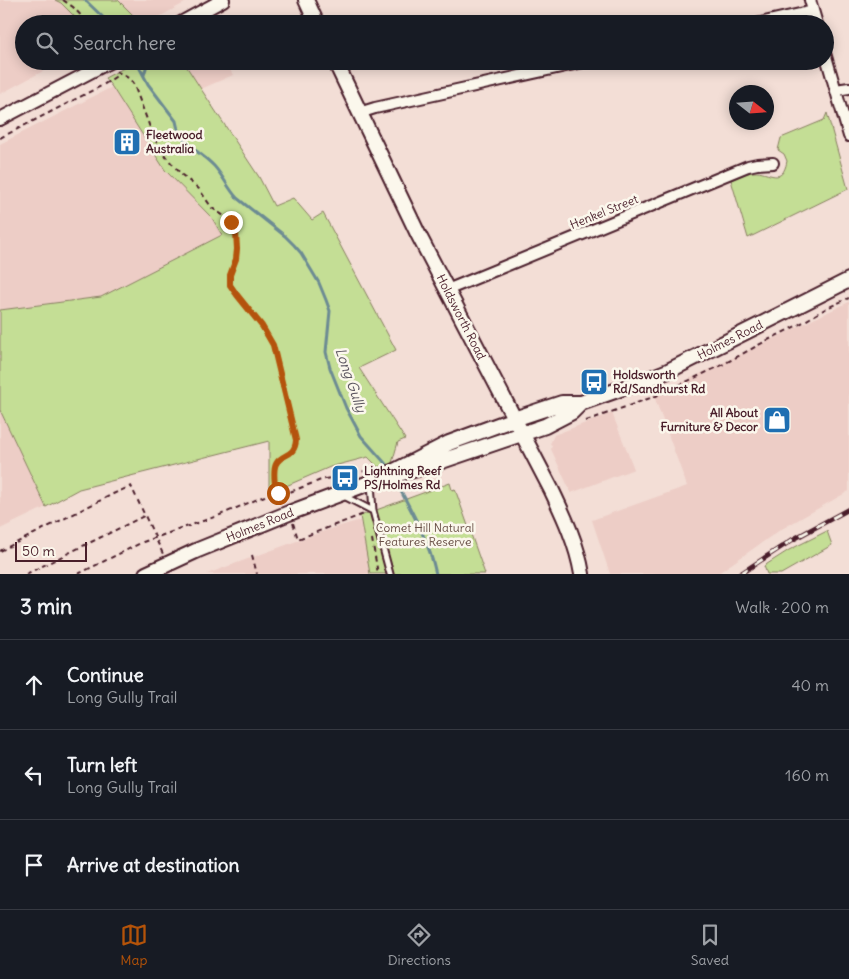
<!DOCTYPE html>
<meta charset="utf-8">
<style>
:root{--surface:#171b24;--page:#20242c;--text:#f1f3f6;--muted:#9ea1a6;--line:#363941;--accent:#b45309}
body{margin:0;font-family:Delius,sans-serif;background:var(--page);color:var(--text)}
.compass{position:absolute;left:729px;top:85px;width:45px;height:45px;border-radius:50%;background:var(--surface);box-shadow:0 2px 12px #0003;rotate:107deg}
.scale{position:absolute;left:15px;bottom:12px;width:72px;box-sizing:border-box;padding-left:5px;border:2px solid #4a1f2b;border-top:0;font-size:14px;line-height:18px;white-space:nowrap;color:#4a1f2b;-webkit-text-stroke:4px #fbf7ec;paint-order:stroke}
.stop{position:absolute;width:15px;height:15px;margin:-11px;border:4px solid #b45309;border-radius:50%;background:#fff}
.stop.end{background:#b45309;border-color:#fff;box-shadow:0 1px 5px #0008}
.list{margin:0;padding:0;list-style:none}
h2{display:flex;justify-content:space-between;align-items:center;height:65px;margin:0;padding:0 20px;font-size:21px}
h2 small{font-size:16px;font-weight:400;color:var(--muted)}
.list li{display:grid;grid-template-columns:32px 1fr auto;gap:15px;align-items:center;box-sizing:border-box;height:90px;padding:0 20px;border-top:1px solid var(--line)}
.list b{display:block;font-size:19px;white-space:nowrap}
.list p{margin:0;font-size:16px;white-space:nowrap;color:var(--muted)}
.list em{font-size:16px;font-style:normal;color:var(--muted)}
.icon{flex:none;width:28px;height:28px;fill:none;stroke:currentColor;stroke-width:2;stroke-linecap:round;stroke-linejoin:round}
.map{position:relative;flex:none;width:849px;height:574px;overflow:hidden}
.search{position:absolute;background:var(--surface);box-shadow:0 2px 12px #0003;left:15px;right:15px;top:15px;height:55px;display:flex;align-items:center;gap:12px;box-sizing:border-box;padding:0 18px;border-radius:28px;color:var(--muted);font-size:19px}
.sheet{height:335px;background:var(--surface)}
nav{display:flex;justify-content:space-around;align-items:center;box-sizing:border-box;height:70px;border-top:1px solid var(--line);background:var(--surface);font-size:14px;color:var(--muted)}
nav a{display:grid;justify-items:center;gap:2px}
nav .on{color:var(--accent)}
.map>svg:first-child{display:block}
.built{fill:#edcdc6}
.green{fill:#c4de95;stroke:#877e60}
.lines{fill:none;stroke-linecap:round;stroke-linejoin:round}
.stream{stroke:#6c8b93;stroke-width:3}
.service-casing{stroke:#4a1f2b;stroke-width:9}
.minor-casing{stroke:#4a1f2b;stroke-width:14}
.tertiary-casing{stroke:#4a1f2b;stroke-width:16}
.secondary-casing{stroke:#4a1f2b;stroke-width:18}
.path{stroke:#4a1f2b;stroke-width:2;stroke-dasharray:5 4;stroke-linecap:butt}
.service{stroke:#fbf7ec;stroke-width:5}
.minor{stroke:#fbf7ec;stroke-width:10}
.tertiary{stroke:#fbf7ec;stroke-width:12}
.secondary{stroke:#fbf7ec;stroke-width:14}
.rail-casing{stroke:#4a1f2b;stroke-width:5}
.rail{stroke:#fbf7ec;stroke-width:3;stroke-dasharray:9;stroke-linecap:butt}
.route{stroke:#b45309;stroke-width:6}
.labels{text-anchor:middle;stroke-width:5;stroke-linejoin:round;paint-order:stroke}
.poi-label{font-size:12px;font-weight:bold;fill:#4a1f2b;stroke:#fbf7ec;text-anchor:start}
.street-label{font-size:12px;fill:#4a1f2b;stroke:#fbf7ec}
.park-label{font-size:12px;fill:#684f46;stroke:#fbf7ec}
.water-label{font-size:14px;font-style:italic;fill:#5b555f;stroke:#fbf7ec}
</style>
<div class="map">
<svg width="849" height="574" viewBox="0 0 849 574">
<rect width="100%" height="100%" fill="#f3ded6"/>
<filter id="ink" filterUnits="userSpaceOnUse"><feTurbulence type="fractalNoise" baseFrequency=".02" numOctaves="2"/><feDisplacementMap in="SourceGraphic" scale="10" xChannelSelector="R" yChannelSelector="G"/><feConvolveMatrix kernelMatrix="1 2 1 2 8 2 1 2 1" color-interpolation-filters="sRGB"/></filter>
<g filter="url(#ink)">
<!-- built -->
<path class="built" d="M0,0h55l6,3 21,21h-58v37h38l-62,33z
M118,0h72l-44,24h-4z
M183,61h42l8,14 -32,14z
M112,87l53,83 47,48 10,17 -121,62 -101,13v-166z
M849,302v189l-69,39 -63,44h-107l-18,-54 95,-34 -33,-90z
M0,410l46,97 -46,22z
M612,413l22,56 -63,24 -20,-44 1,-4 -2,-1 4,-9z
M357,521h3l12,53h-165l117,-43z"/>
<!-- green -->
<path class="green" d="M55,0h63l24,24h-60l-21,-21z
M137,61h46l18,28 58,88 15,29 19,-8 19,22 11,-7 73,137 -37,18 46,71 -7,3 -6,21 -14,4 -10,-10 -38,10 -51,22 -10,-2v-46l-190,48 -33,18 -46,-97v-100l101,-13 121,-62 -10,-17 -47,-48 -53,-83 -7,-9z
M827,113l21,76 -100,49 -17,-58c7,-3 15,-8 23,-8 15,-1 28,15 33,-11l-3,-7 -6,-4 3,-12 43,-18z
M450,483l2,7 3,-1 30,85h-115l-10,-58z
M827,531l5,14 -51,29h-14l-3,-8 25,-16z"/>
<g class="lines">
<!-- stream -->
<path class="stream" d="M85,0l25,24
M136,61l12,23 28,37c4,24 23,29 38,45 9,10 14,22 23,32l48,38 9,9 7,8 18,30 7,17 4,11 -4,41 4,16 16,40 15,28 24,27 4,7
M144,75l4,-14
M395,480c16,30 34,61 41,94"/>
<defs>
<path id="service" d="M371,483l2,28 17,63
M342,495l31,16"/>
<path id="minor" d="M810,0l7,24
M756,24l57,-13
M825,53l24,83
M836,90l13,-2
M359,113l16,-5 213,-47
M447,290l301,-124 9,-2 16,-1"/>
<path id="tertiary" d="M179,24l44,-24
M0,119l111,-58"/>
<path id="secondary" d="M306,0l11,24
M335,61l83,173 133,255c13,27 26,55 31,85
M377,480l72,-37 65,-24 48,-16h19l62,-22 25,-10 181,-91
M146,574l52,-24 91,-37 88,-33 50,-14 118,-40 27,-14 9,-9"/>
</defs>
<!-- service casing -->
<use href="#service" class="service-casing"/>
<!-- minor casing -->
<use href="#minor" class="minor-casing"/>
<!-- tertiary casing -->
<use href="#tertiary" class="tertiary-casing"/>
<!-- secondary casing -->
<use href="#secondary" class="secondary-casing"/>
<!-- path -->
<path class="path" d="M63,0l10,7 16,17
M116,71l14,8 4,6 20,53 12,19 16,18 17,14 13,19 15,10 6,7 3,11 1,13 -1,10 -6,16 1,10 6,10 25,31 11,19 23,95c-1,18 -14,13 -20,24 -4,8 0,20 -1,29
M0,138l103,-53 12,-8 3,-4
M586,421l70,-25 66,-31 42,-23 34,-17 29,-17 22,-10
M345,475l20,-4
M275,493l6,3 3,6
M282,495l39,-15 22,-5 2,3 -7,3 -1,-5
M293,523l5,16 66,-25
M372,539l6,35
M0,551l113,-57 18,-8 32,68
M252,555l5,19
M26,574l120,-59
M78,574l65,-32 77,-27 47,-20 8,-2"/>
<!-- service -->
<use href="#service" class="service"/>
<!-- minor -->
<use href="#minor" class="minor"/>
<!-- tertiary -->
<use href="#tertiary" class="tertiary"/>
<!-- secondary -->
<use href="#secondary" class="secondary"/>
<defs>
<path id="rail" d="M740,574l52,-34 57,-31"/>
</defs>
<!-- rail casing -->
<use href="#rail" class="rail-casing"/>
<!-- rail -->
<use href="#rail" class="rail"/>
</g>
</g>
<g class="lines" filter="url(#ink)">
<!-- route -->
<path class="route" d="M231,222l5,10 1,17 -1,10 -6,16v10l7,10 25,31 11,19 23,95c-1,18 -15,13 -20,24 -4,8 0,20 -1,29h3"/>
</g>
<!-- icons -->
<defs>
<symbol id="building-square" viewBox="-11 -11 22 22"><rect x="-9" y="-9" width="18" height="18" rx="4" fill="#1f6fb2" stroke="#fbf7ec"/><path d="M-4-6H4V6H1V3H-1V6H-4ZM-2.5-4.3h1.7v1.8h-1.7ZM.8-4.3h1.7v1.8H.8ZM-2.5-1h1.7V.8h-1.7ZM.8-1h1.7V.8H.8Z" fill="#fff"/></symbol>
<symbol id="bus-square" viewBox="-11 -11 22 22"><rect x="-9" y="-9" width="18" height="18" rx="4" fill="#1f6fb2" stroke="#fbf7ec"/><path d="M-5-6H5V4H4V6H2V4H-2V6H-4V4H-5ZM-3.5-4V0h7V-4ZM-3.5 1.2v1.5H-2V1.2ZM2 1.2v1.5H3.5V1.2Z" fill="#fff"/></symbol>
<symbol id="shop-square" viewBox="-11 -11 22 22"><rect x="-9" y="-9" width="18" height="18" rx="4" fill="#1f6fb2" stroke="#fbf7ec"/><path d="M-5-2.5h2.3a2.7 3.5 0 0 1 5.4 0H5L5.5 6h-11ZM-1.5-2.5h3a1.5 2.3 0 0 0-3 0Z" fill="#fff"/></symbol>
</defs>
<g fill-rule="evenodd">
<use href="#building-square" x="111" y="126" width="32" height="32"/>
<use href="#bus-square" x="578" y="366" width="32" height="32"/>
<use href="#shop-square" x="761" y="404" width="32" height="32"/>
<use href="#bus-square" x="329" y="462" width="32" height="32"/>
</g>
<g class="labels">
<!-- poi labels -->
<g class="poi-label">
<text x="146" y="139">Fleetwood<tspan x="146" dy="14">Australia</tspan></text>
<text x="613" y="379">Holdsworth<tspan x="613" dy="14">Rd/Sandhurst Rd</tspan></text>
<text x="758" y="417" text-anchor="end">All About<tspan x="758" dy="14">Furniture &amp; Decor</tspan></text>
<text x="364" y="475">Lightning Reef<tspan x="364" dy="14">PS/Holmes Rd</tspan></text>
</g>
<!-- street labels -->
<g class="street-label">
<text transform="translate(604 212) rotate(-22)" y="4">Henkel Street</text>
<text transform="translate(461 317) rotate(63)" y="4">Holdsworth Road</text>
<text transform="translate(730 340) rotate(-27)" y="4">Holmes Road</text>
<text transform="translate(260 525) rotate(-22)" y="4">Holmes Road</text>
</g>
<!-- park labels -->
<g class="park-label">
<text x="425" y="532">Comet Hill Natural<tspan x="425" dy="14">Features Reserve</tspan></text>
</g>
<!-- water labels -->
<g class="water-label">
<text transform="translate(351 380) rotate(71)" y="5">Long Gully</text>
</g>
</g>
</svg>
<svg class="compass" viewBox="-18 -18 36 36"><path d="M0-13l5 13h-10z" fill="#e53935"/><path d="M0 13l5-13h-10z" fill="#9ea1a6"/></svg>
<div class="scale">50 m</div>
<div class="stop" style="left:278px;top:493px"></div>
<div class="stop end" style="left:231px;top:222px"></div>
<div class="search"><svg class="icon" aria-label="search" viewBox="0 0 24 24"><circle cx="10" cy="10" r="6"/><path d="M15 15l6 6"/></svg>Search here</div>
</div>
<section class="sheet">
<h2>3 min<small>Walk · 200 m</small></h2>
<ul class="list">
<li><svg class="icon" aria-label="ahead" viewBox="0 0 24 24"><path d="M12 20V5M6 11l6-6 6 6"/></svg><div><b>Continue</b><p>Long Gully Trail</p></div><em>40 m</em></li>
<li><svg class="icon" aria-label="left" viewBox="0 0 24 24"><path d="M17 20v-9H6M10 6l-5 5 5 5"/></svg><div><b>Turn left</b><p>Long Gully Trail</p></div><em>160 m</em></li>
<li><svg class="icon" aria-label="arrive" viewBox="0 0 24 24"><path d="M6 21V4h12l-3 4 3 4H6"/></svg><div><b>Arrive at destination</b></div></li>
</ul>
</section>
<nav>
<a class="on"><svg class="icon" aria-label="map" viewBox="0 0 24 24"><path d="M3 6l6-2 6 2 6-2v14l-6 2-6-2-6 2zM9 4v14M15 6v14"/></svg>Map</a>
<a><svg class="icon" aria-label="directions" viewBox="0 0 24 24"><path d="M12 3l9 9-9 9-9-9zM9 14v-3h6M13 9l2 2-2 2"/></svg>Directions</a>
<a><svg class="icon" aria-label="saved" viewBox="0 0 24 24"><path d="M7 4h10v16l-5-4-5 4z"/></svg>Saved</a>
</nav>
